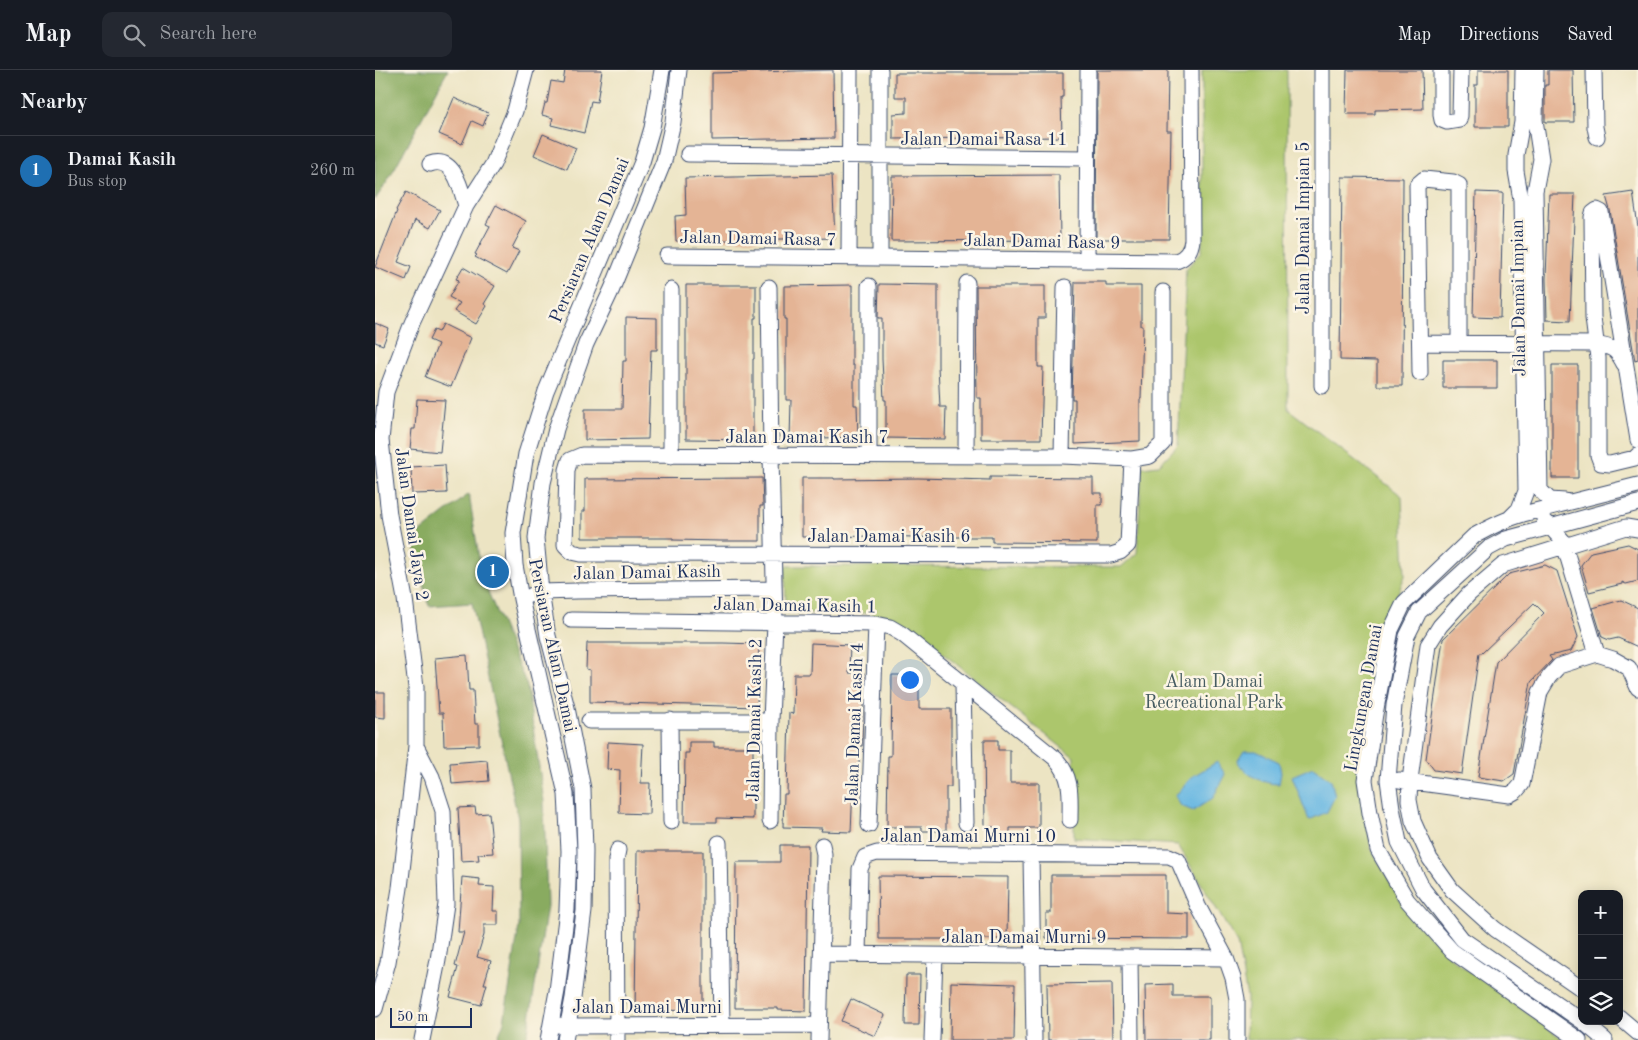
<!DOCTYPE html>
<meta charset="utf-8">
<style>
:root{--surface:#171b24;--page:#242831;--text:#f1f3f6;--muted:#9ea1a6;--line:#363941;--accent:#1f6fb2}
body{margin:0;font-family:"Old Standard TT",serif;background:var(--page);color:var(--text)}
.controls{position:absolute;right:15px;bottom:15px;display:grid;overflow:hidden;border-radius:10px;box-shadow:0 2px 12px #0003}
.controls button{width:45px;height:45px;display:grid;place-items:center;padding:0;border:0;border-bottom:1px solid var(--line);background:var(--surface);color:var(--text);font:25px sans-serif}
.scale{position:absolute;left:15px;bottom:12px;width:82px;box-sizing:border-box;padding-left:5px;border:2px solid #1b2f5e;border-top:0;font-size:14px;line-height:18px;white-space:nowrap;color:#1b2f5e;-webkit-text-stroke:4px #fcf5e5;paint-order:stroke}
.you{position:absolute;left:534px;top:609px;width:18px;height:18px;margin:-12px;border:4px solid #fff;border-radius:50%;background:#1a73e8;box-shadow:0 0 0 8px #1a73e833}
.badge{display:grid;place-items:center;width:32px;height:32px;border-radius:50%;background:var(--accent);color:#fff;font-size:16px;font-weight:700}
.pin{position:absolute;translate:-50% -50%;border:2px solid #fff;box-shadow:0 1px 5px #0006}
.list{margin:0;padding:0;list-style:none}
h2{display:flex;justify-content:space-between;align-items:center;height:65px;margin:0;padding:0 20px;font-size:21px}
h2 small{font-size:16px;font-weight:400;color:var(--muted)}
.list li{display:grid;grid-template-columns:32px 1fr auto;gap:15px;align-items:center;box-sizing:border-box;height:70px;padding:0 20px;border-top:1px solid var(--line)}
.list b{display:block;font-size:19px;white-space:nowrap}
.list p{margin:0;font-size:16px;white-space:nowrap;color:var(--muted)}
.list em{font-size:16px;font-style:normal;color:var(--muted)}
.icon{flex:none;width:28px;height:28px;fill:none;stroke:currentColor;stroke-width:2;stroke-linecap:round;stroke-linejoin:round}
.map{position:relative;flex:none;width:1263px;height:970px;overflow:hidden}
header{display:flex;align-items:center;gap:30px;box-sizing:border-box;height:70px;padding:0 25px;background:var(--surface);border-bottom:1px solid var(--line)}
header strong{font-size:24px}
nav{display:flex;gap:28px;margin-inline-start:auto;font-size:18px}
.search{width:350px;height:45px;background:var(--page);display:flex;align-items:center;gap:12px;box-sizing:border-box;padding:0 18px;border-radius:10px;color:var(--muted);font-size:19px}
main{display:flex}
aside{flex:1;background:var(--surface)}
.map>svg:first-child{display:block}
.green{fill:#acc66c;stroke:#647a65}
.forest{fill:#89ab60;stroke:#526d5f}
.water{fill:#67b7e2;stroke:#4173a0}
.building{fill:#e4b495}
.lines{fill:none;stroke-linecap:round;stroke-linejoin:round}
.minor-casing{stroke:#3a4a6d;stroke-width:17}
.minor{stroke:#fff;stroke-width:15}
.labels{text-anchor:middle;stroke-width:5;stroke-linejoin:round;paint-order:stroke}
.street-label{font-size:18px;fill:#1b2f5e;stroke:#fcf5e5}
.park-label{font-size:18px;fill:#465c62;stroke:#fcf5e5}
</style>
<header>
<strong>Map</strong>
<div class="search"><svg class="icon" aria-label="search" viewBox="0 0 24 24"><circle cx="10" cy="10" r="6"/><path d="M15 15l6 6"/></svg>Search here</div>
<nav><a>Map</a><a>Directions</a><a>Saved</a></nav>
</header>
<main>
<aside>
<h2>Nearby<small></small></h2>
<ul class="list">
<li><span class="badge">1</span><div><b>Damai Kasih</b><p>Bus stop</p></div><em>260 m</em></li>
</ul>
</aside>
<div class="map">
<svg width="1263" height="970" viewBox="0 0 1263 970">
<rect width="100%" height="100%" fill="#fcf5e5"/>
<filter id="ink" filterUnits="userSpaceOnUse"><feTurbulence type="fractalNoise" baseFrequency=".02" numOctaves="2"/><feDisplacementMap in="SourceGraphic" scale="10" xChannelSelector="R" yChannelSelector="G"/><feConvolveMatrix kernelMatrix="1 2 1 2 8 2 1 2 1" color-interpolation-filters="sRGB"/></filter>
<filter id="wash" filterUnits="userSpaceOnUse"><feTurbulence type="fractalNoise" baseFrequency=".0096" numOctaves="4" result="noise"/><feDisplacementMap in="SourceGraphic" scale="20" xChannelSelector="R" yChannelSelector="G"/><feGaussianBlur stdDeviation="1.12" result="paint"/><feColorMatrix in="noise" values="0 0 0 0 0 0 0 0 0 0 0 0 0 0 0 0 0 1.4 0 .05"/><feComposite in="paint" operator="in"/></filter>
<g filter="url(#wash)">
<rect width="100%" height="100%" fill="#ece4c3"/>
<!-- green -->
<path class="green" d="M827,0h85l1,339 114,87 3,80 -30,72 -15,115 11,85 39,70 44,42 110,80h-318l1,-43 -10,-54 -59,-98 -104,-7v-81l-166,-131 -39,-13h-83l-1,-47 336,1 16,-14 5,-86 17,-2 19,-20 8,-176 16,-18z"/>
<!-- forest -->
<path class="forest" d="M0,0h73l-59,109 -14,21z
M94,424l13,83 45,109 17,115 3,105 -19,126 -3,8h-28l7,-18 15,-96 -1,-107 -46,-216 -43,3 -16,-68z"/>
<!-- water -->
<path class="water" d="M869,681h12l23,11 2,11 -2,11c-17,0 -32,-9 -42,-22z
M842,692l8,12 -12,24 -20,13 -12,-5 -6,-10 18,-20z
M938,697l18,13 4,16 -8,16 -18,8 -17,-44z"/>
<g id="blocks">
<!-- building -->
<path class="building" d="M190,0h37l-5,32 -6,-1 -7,32 -33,-8 2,-7 -11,-3 3,-12h2l4,-22 12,2z
M458,0l1,68 -122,2v-67z
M722,0h71l-1,61h4l-2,108h-73z
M972,0h75l1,39 -48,1v4h-29z
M1103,0h30v57h-33v-42h3z
M1173,0h25l1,52h-29v-37h3z
M520,3h168v24h-2l1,40 -169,2v-25l13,-1v-16h-11z
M79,28l34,15 -5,13 -11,-5 -10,23 -23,-10z
M168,64l33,14 -9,21 -33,-14z
M457,105l3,63 -159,3 -1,-25 11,-1 -1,-37z
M684,105l1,65 -169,1 1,-65z
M967,107l61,1 -1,208h-25v-25l-37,-1z
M31,122l34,18 -10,18 -15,-8 -17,42 13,5 -5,13 -31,-13 22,-56 -1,-1z
M1101,122l27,1 -3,125 -27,-1z
M1258,122l5,35v133l-3,1 -25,-151 -4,-14z
M1174,124h26l-5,127 -23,-1 -1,-41z
M121,135l30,16 -14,27 7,3 -12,23 -32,-17 2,-2 -2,-1 15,-28 -4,-2z
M88,197l32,19 -11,18 3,2 -11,18 -22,-13 6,-8 -11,-6 10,-17 -3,-1z
M700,212h31v4h35v40h2l-2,73h-1v42l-65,3v-45h-3z
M504,214l59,1v81l2,41h6l-1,32 -59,-1v-38h-2l-2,-41v-41h-4z
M311,215h70v33h-2v41h-1v81l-67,-1z
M477,215v80h2v40h3l1,32 -38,1 -1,2h-29l1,-40h-5v-81h-2v-33z
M601,216h69v32h-7v49h5l-2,72h-60v-41h-4z
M251,247l31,1v32h-6l-3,89 -63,1v-31h37l1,-48h3z
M0,253l14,6 -6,16 -8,-3z
M68,254l28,14 -20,49 -26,-10 13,-33 -9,-4 5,-10 5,2z
M1068,290h54v28h-54z
M1177,295h26v113h-26z
M42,329l28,1 -5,52 -30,-3 2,-20h3z
M70,395l2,28 -35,1 -1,-27z
M615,407l103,1v15h9v12h-5v38l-105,-1v-5h-46v1l-65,-2 -79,1v-59h32v1l84,-1 72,2z
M387,408l1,28h-3v35h-39l-48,-1v-2h-91v-27h3v-32z
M1253,474l10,5v32l-12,3 -4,-2v2l-33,8 -8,-27 10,-13z
M1170,495l12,6 21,66 -7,14 -22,5 3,4 -21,22 -17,92 -10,7 -26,-4 18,-115 48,-49 -10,-10 -52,50h-3l-17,121 -28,-4 -8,-11 17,-120 66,-65z
M1246,530l17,8v39l-20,-9 -9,2 -7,-3 -9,-29z
M212,573h136l36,1 -2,63 -167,-5v-32l-4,-1z
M436,573l39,2 -1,28h15l-2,73h-3v40h-6l-2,46 -30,-1 1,-3 -39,-1 1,-33h3l2,-81 4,1 1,-40h16z
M92,585l2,35h4l2,34h4v21l-35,1 -1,-33h-4l-4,-55z
M517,605h27v34h32v78h-5v44h-24v-4h-35l1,-71h3z
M0,622h10v26l-10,-1z
M609,670h14v10h12v33h29v45h-29v6h-16v-7h-9z
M233,672l35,2 -2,39h9l-1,31 -30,-1 1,-43 -13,-1z
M314,672h25v5h39v72l-36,-1v4h-33l1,-69h4z
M112,690l2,21 -37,3 -2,-21z
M100,737l1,7 13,-1 4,40 -15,1 1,6 -18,1 -3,-53z
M405,775h28l-2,166 -28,-1v-2h-43l1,-146h44z
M262,781h66v159l-68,1z
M676,805h115v38l23,1v25l-143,-1v-25h5z
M503,806l130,1 -1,62h-128z
M87,807l18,2 -1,7 15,1 -1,24h5v14h-14v10l-7,22 14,4 -7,23h3l-6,21 -31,-8 8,-30 -3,-1 9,-34h-6z
M531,905h14l-1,50h-14z
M576,912l64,2 -1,56h-64z
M737,913l1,57h-65l-1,-56z
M798,914v12h37v44h-64l-1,-55z
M476,929l34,16 -10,21 -34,-15z"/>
</g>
</g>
<g filter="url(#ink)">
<use href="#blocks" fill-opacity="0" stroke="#3a4a6d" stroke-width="1"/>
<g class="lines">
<defs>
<path id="minor" d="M947,0v316
M1066,0v45l1,5 5,2 12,-2 1,-4 1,-46
M1161,0l-1,50 6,39 -6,32 5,299 10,10 15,1
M1219,0l1,57 2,10
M313,84l399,4
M55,94c24,-9 31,25 36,42
M292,186l509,5c10,-3 15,-11 16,-21l-1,-170
M474,188l1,-188
M505,188v-188
M712,190l1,-190
M494,216v169
M394,217l2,169 4,166 -4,99 -1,100
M296,220v166
M1045,273l175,1c17,3 21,4 29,20
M1045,303l-3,-188 7,-6 29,3 6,3v158
M1263,370l-37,-228 -4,-2 -4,3 -1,4 1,101 5,40v97l3,8 9,1 25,-6 3,-3
M591,385l1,-172
M687,386l3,-169
M757,389l-4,86 -8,7 -9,3 -530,-1 -9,-2 -7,-7 2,-75 3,-10 12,-5 480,1 70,3 18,-3 13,-13v-151
M1135,448l9,-9 7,-18 -5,-291 -5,-29v-16l6,-33 1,-52
M1169,450l19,21 34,113
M157,525l9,-3 36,-1 197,-2
M196,550l305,4 14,3 12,7 154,125c17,19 14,37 14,61
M588,615l3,138
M295,650l1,102
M214,651h182
M41,676l16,31 11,34 3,93 -8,56 -16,80
M1024,710l110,15 7,-4 6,-7 18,-92 9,-15 10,-11 38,-12 16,5 16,9 9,20
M494,755l7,-201
M344,773l3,182
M656,785l3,185
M447,884l404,4
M483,884l2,-85 5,-12 12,-4 292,3 9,4 20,46 28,52 7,20 4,21v41
M755,887l1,83
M1207,919l-87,-60 -43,-39 -22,-31 -17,-38 -4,-21 1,-20 18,-135 12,-19 29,-32 34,-29 123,-38 12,2
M0,939l13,-47 12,-74 16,-142v-59l-11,-88 -16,-84 -8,-75 5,-48 26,-69 54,-117 27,-42 22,-53 11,-41
M1244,947l19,16
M1207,951l-120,-82 -39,-50 -24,-47 -7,-34 -4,-28 6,-75 13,-69 12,-24 70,-64 17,-9 132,-36
M1207,951l23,19
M183,955l10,1 251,-1
M173,970l9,-49 10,-81 2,-59 -3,-57 -45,-195 -6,-34 -2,-32 13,-79 20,-63 96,-229 10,-34 10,-58
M190,970l8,-42 11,-87 1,-60 -2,-62 -16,-81 -19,-72 -7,-44 -5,-54 7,-55 13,-54 30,-85 26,-55 52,-128 9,-39 6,-52
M242,970l-1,-180 2,-10
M444,970l5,-186 -2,-9
M557,970l3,-84
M1204,970l-127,-89 -45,-51 -29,-50 -8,-37 -5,-33 10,-66 16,-84 13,-27 70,-67c16,-9 32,-17 49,-22l115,-29"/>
</defs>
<!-- minor casing -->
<use href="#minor" class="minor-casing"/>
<!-- minor -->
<use href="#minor" class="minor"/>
</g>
</g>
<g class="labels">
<!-- street labels -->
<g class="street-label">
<text x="609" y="75">Jalan Damai Rasa 11</text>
<text transform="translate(928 158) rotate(-90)" y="6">Jalan Damai Impian 5</text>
<text transform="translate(383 168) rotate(1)" y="6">Jalan Damai Rasa 7</text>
<text transform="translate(214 170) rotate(-67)" y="6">Persiaran Alam Damai</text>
<text transform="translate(667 171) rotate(1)" y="6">Jalan Damai Rasa 9</text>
<text transform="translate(1143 228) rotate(-91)" y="6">Jalan Damai Impian</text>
<text x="432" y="373">Jalan Damai Kasih 7</text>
<text transform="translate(37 454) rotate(82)" y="6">Jalan Damai Jaya 2</text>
<text x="514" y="472">Jalan Damai Kasih 6</text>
<text transform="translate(272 502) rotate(-1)" y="6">Jalan Damai Kasih</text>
<text transform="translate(420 535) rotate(1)" y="6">Jalan Damai Kasih 1</text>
<text transform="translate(178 575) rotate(78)" y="6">Persiaran Alam Damai</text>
<text transform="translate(988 628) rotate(-80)" y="6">Lingkungan Damai</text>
<text transform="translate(379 650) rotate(-89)" y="6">Jalan Damai Kasih 2</text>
<text transform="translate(479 654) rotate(-88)" y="6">Jalan Damai Kasih 4</text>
<text x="593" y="772">Jalan Damai Murni 10</text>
<text x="649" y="873">Jalan Damai Murni 9</text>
<text x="272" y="943">Jalan Damai Murni</text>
</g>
<!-- park labels -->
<g class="park-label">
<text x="839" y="617">Alam Damai<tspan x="839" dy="21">Recreational Park</tspan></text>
</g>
</g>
</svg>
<div class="controls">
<button>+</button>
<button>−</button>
<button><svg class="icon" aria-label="layers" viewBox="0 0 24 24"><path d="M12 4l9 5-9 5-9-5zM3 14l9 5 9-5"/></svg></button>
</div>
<div class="scale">50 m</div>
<div class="you"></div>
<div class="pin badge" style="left:118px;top:502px">1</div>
</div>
</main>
